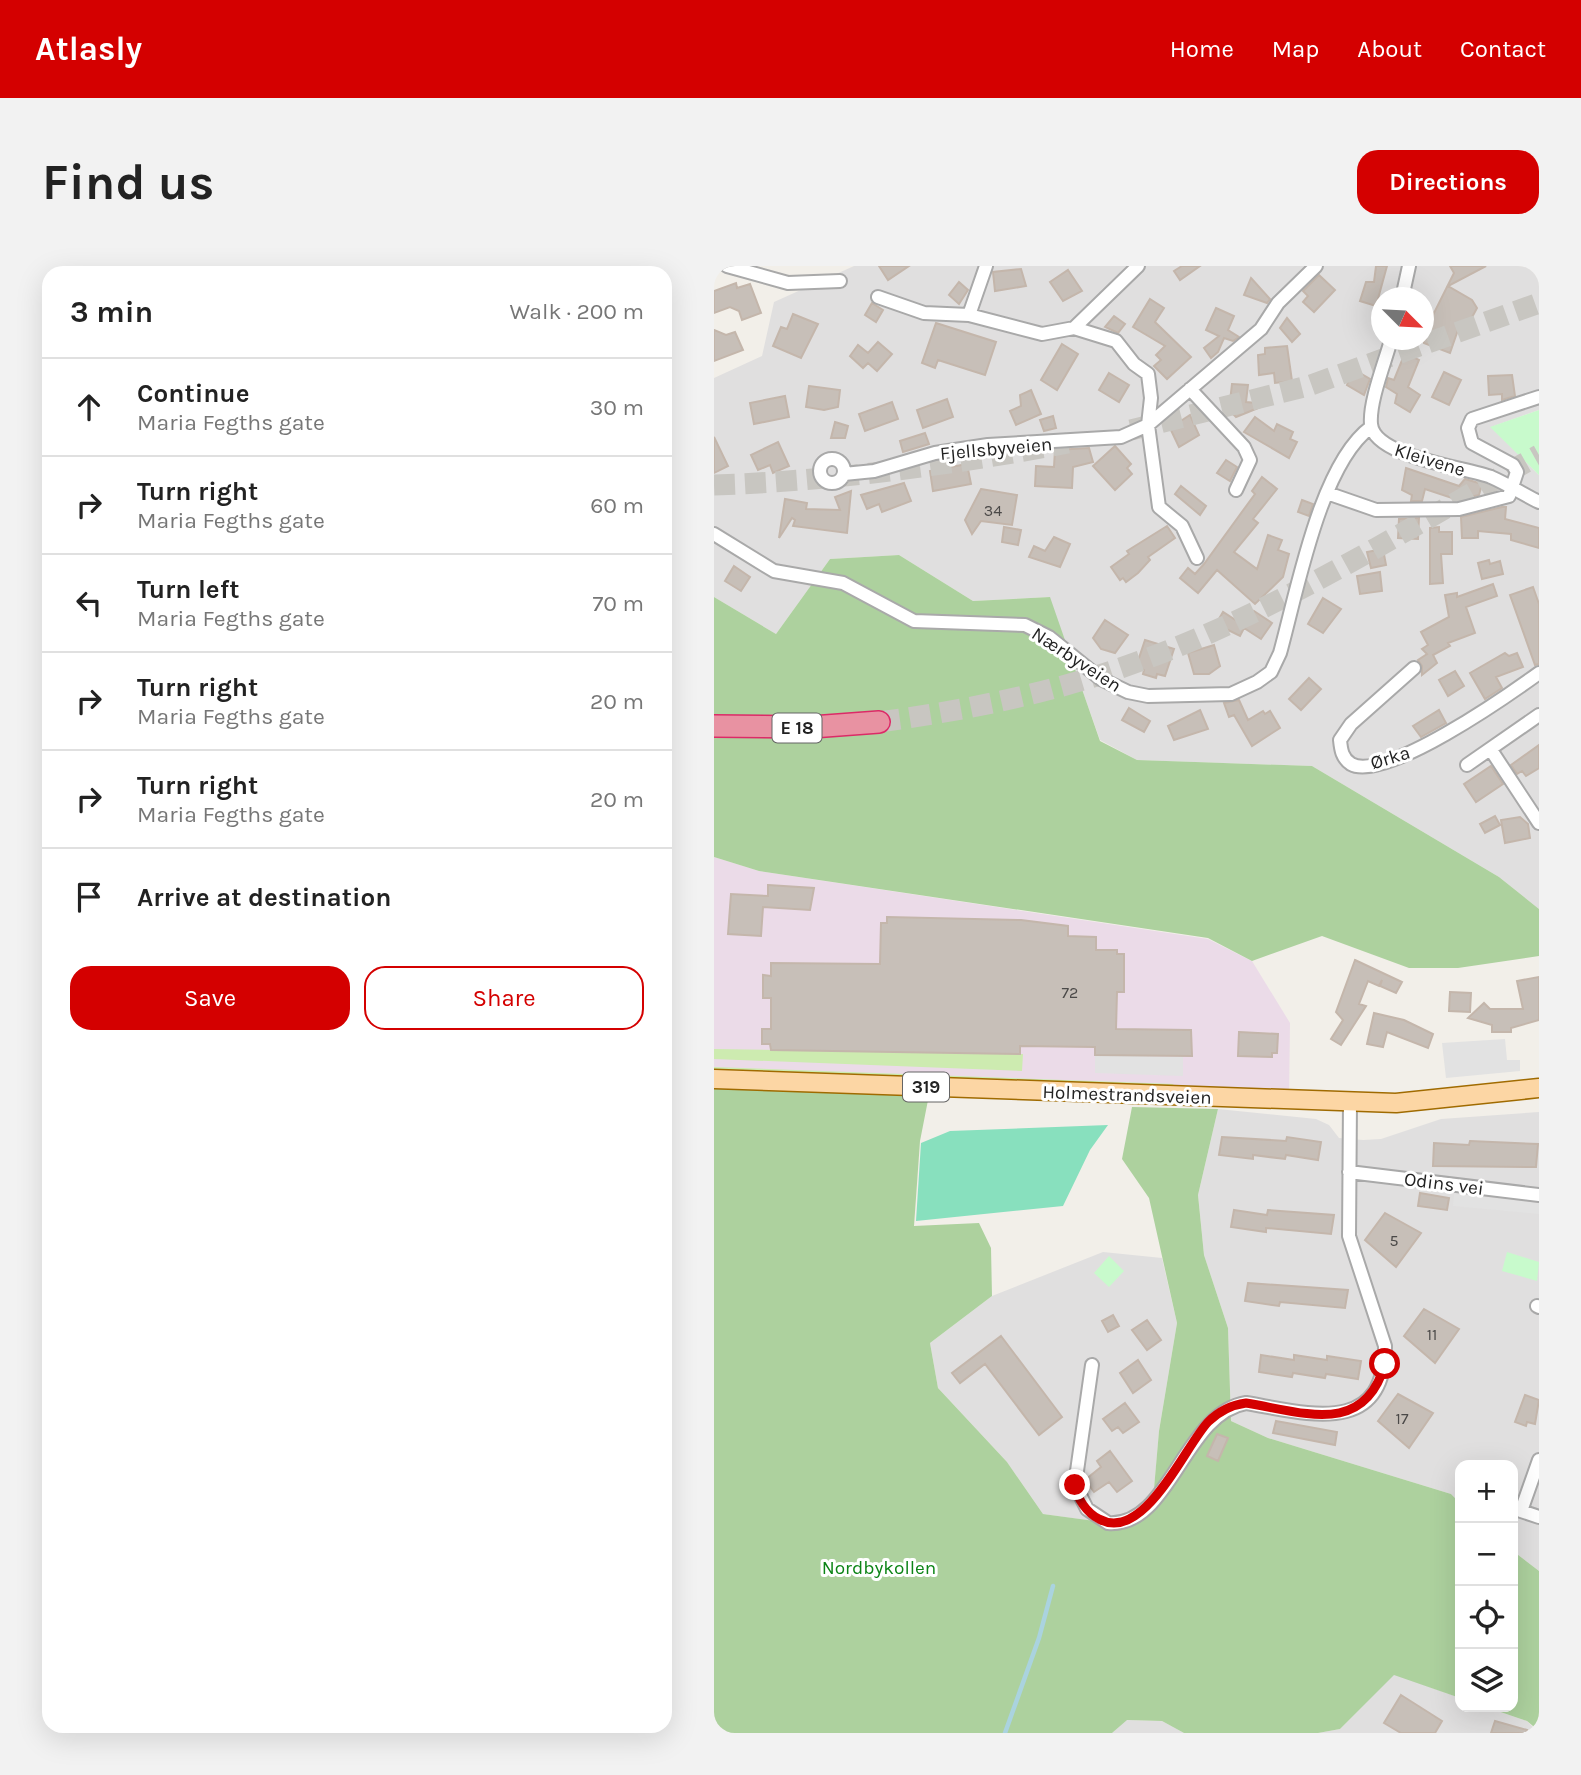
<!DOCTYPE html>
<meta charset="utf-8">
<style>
:root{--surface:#fff;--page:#f2f2f2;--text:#222;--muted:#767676;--line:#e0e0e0;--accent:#d40000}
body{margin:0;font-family:Karla,sans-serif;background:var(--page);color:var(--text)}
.controls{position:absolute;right:21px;bottom:21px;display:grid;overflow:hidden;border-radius:14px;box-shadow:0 7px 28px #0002}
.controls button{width:63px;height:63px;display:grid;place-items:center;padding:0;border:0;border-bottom:2px solid var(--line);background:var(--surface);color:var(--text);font:35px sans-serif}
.compass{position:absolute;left:657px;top:21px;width:63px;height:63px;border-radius:50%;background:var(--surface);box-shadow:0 7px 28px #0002;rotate:114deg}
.stop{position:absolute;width:21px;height:21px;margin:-16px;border:5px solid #d40000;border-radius:50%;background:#fff}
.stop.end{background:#d40000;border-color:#fff;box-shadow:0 2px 7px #0008}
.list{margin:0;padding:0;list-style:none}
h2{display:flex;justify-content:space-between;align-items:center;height:91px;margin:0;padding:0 28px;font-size:30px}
h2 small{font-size:23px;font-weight:400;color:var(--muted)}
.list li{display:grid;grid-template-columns:46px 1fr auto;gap:21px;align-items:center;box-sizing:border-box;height:98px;padding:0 28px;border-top:2px solid var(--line)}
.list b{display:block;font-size:26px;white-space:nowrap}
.list p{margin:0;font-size:23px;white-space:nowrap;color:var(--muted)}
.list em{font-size:23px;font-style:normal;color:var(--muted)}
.actions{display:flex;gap:14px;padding:21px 28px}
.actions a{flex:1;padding:16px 0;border:2px solid var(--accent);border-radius:21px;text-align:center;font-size:24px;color:var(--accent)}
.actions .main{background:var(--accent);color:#fff}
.icon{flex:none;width:38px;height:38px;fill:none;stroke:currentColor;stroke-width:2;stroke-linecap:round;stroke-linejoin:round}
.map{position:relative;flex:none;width:825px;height:1467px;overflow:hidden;border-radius:21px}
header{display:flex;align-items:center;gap:42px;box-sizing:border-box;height:98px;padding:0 35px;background:var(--accent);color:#fff}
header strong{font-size:33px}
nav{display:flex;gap:38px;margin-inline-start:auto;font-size:24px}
.intro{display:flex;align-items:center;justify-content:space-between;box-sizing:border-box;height:168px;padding:0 42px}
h1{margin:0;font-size:49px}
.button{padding:18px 32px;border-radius:21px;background:var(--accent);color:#fff;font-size:24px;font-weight:700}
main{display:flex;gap:42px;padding:0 42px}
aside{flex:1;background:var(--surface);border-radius:21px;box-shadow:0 7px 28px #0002}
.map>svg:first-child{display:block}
.residential{fill:#e0dfdf;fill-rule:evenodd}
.industrial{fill:#ebdbe8}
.grass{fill:#cdebb0}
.forest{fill:#add19e}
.park{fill:#c8facc}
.pitch{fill:#88e0be}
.parking{fill:#e2e2e2}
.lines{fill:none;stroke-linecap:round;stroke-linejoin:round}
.stream{stroke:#aad3df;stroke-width:4.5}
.building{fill:#c7bfb8;stroke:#c4b6ab;stroke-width:2}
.highway-tunnel{stroke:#c8c6c1;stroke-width:21;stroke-dasharray:21 10;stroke-linecap:butt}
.street-casing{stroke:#a9a9a9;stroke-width:16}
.primary-casing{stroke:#a06b00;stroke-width:21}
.highway-casing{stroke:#dc2a67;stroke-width:24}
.street{stroke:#fff;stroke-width:12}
.primary{stroke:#fcd6a4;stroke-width:18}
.highway{stroke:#e892a2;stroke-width:21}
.route{stroke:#d40000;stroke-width:9}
.labels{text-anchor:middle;stroke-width:6;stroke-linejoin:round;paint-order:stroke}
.number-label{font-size:16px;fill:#4b4948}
.shield{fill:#fff;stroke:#646464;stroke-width:2}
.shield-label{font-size:18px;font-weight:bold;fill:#222}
.street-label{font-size:19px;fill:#222;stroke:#fff}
.park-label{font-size:19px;fill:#0c8416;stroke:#fff}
</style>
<header>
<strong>Atlasly</strong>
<nav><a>Home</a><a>Map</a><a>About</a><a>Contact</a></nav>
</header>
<div class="intro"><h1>Find us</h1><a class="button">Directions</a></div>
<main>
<aside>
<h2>3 min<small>Walk · 200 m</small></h2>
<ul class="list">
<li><svg class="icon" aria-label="ahead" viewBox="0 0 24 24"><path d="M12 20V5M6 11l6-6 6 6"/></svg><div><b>Continue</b><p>Maria Fegths gate</p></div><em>30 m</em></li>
<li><svg class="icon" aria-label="right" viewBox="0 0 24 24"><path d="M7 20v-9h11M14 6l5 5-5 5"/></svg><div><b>Turn right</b><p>Maria Fegths gate</p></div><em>60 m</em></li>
<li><svg class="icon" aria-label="left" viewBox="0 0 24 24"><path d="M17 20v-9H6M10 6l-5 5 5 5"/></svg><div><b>Turn left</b><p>Maria Fegths gate</p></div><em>70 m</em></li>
<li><svg class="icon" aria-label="right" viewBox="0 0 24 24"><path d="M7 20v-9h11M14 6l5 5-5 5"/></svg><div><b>Turn right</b><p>Maria Fegths gate</p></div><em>20 m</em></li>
<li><svg class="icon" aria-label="right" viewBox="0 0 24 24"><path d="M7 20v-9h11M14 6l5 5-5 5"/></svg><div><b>Turn right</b><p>Maria Fegths gate</p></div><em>20 m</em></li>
<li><svg class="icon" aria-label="arrive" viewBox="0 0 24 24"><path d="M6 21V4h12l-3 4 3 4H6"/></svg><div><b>Arrive at destination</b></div></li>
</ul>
<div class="actions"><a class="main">Save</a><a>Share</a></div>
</aside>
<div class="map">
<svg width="825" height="1467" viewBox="0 0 825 1467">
<rect width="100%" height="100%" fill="#f2efe9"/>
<!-- residential -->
<path class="residential" d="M140,0h685v144l-48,17 48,48v434l-40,-32 -187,-111 -175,-6 -37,-20 -51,-143 -76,4 -74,-46 -69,4 -54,75 -62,-37v-219l48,-22 12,-54zM668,32h42v42h-42z
M504,843l98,10 13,6 10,13 24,2 18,-1 60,-20 98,-7v459l-26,-20v-86h-53v38l-9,-9 -183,-56 -37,-17 -3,-93 -24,-73 -6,-60z
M389,986l59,6 15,65 -18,108 -6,69 -11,10 -34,13 -65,-9 -36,-52 -69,-74 -8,-45 62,-47z
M680,1408l66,24v9h26l41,14 12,12h-221l22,-4z
M412,1454l36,1 22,12h-72z"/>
<!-- industrial -->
<path class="industrial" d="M0,591l45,14 449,68 44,22 38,62 -1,76 -575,-22z"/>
<!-- grass -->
<path class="grass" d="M0,783l309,5 -1,17 -308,-12z
M0,801l460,17 -7,4 -453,-16z"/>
<!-- forest -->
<path class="forest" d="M185,289l74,46 77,-4 50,144 37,19 175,6 187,111 40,32v47l-81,12h-49l-87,-32 -70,25 -44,-23 -449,-67 -45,-14v-260l62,37 54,-75z
M0,822l215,7 -9,46 -6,85 65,-3 12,25 1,48 -62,47 8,45 69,74 36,52 74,10 36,-24 6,-69 18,-108 -28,-125 -27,-39 10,-52 86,2 -20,86 6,60 24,73 3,93 37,17 183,56 9,9v195l-66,-23 -54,54 -22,4h-134l-22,-12 -35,-1 -15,13h-398z
M799,1285l26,20v160l-12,-10 -41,-14h27z"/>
<!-- park -->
<path class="park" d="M825,144v65l-49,-48z
M793,986l32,10 -2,19 -35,-10z
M395,990l15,15 -15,16 -15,-14z"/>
<!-- pitch -->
<path class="pitch" d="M394,859l-18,25 -27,56 -147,15 5,-78 29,-12z"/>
<!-- parking -->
<path class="parking" d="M791,773l2,21h13v11l-74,7 -4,-35z
M381,789l88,2v19l-88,-3z
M740,928l85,9v11l-86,-8z"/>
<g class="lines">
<!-- stream -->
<path class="stream" d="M291,1467l34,-95 14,-52"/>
</g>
<!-- building -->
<path class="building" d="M165,0h30l-21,14z
M468,0h18l-20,14 -6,-9z
M662,0h11l-11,40 -16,-5 6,-19h8z
M736,0h36l-38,20 24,14 5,8 -8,15 -10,4 -9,26 -26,-10v-10l30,-60z
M307,3l5,17 -31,5 -2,-19z
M354,4l14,21 -19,10 -13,-19z
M605,9l16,15 -21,22 -11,-10 5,-6 -5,-5z
M537,12l19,21 -3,4 -23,-8z
M245,16l9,8 -9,14 -10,-9z
M22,17l1,5 13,-4 11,29 -19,7 -3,-9 -9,-4 -16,6v-22z
M436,33l14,9 -9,14 36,35 -24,22 -13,-13 7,-6 -5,-5 9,-9 -32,-19z
M158,37l11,7 -7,12 -11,-7z
M502,42l18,8 -6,14 11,7 -6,4 -9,-3 -6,14 -7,6 -7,-10 15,-12 -13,-6z
M79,48l25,10 -17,34 -28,-12 8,-19 6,2z
M400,50l11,8 -7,9 -13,-6z
M573,52l13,16 -8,8 -12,-14z
M222,57l60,19 -11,33 -47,-15 -3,8 -13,-5z
M0,64l12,5 9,-3 8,18 -29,11z
M164,76l14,12 -15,17 -9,-8 -5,5 -13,-12 8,-11 10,8z
M348,78l16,10 -21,36 -16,-10z
M573,80l5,35 -17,2 -1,-10 -15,2 -1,-20 7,-1v-6z
M691,87l14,7 -11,27 12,8 -10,17 -15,-9 2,-9 -11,-7 2,-9 6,2z
M639,103l17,10 -6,16 -17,-10z
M730,106l17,8 -12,25 -17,-8z
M395,107l20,12 -10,17 -20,-12z
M798,109l3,21 -13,4v-6l-13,1 -1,-19z
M518,118l16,1 -2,17 22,2 -32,13 -7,-7z
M95,120l31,4 -2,17 -14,3 -18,-3z
M317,124l10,24 -25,11 -6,-14 11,-5 -1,-11z
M71,130l4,21 -35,7 -4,-21z
M233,133l6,18 -30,11 -6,-18z
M178,136l6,17 -33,12 -6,-17z
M476,149l9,20 -20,12 -9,-19z
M339,150l3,12 -12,3 -4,-11z
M541,151l19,14 3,-7 16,8 -3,7 7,3 -8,16 -45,-26z
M121,156l13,4 -3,12h-14z
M211,167l4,11 -26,8 -3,-11z
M0,171l14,29 -14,7z
M64,176l11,24 -16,7 -3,-8 -12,5 -7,-15z
M401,180l16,18 -4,4 5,6 -17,16 -22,-24z
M375,182l4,14 -20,5 -1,21 -37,-2 1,-20 18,1 1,-17z
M512,194l11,7 -7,14 -13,-8z
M253,198l4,20 -38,7 -3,-20z
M692,202l53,18 6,-7 17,5 -3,11 -21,5 -33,-11 -3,12h-11l1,-6 -10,-5z
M548,211l15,12 -24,30 5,4 -24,29 23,17 11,-34 14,5 -4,10 11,4 -6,23 -28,27 -38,-34 -19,23 -18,-15 8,-10 7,6 9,-10 51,-70 -3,-3z
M190,217l7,18 -29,11 -3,-8 -12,5 -6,-14z
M467,220l25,20 -6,9 -25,-21z
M267,223l36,6 -5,30 -31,-4 -9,13 -7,-14z
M137,225l-4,42 -54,-7 2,-6 -3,-2 -13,20 6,-39 22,4 -1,6 34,1 -5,-13z
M588,234l11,4 -4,12 -11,-4z
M788,241h4l-1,12 34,9v20l-28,-8v-6l-33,-3v7h-16l-1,-21z
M705,252l-1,21 -20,-1 1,-19z
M453,260l8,12 -27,19 2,3 -12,13 -12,9 -3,-4 -3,2 -9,-13 18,-13 -2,-3z
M290,261l17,3 -3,15 -16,-3z
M725,261v5h13v22h-11l2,29 -13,1v-56z
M340,271l16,7 -10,23 -31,-10 5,-11 11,5z
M669,283l3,16 -15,3 -4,-16z
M775,294l1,4 10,-3 3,13 -21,5 -4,-16z
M20,300l16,11 -9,14 -16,-10z
M666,306l2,19 -22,3 -3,-18z
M779,318l4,12 -31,11 9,26 -27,10 2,3 -17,9 4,8 -15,12v-9l-4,-6 9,-6 -5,-5 6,-4 -7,-13 28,-15 -4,-22 12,-2v4z
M819,321l6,17v60l-4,1 -25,-70z
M609,332l18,11 -18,24 -15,-9z
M540,345l18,12 -11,16 -17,-11 -4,8 -24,-12 7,-12 22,14z
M391,354l23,15 -13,18 -14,-4 -8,-11z
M431,374l29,9 -9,27 -8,-2 -1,4 -13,-4 1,-4 -8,-3z
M500,379l6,21 -11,8h-15l-6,-21z
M791,387l4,3 8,-3 6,14 -27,10 6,11 -17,11 -15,-26z
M741,405l9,15 -16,10 -9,-16z
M595,412l12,11 -20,21 -12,-11z
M525,434l9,20 15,-9 2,3 5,-3 10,17 -28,18 -18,-31 -5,2 -5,-14z
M415,442l21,13 -6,11 -22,-12z
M486,444l8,19 -34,11 -6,-14z
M725,444l7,13 -25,14 -8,-11z
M825,479v23l-13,8 -4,-5 -5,3 -6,-9z
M777,500l12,18 -27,18 -12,-18z
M781,550l5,9 -15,8 -5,-9z
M806,551l8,7 2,14 -25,5 -4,-23z
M54,619l46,3 -4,22 -47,-3 -2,29 -33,-2 3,-40 37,2z
M173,651l134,3 47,6v10l28,1v13h21v4h7v38h-7l-1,37 75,1 1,26 -97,-1v-8l-75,-1v8l-249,-4 -1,-6h-8v-15h9v-31h-8v-23l8,1v-13l109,1 1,-41h6z
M641,694l47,22 -6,11 -16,-7 2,-6 -3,6 -11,-5 -9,23 7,2 -25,39 -10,-6 12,-19 -7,-8z
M825,711v43l-28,8v4h-19v-7l-24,-7 16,-15 6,6h33l-6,-28z
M736,726l21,1 -1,19 -21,-1z
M660,747l30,7 29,14 -5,14 -41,-16 -4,15 -16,-3z
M525,766l39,2 -1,19h-5v4l-34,-1z
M508,871l64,4 1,-4 34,5 -3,18 -32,-5 -1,4 -32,-4v4l-34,-4z
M756,875l68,3 -2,23 -103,-1 1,-23 35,2z
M706,927l29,5 -2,12 -29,-4z
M520,944l33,5 1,-5 66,5 -3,19 -65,-6v4l-35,-5z
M671,947l36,20 -25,34 -31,-27z
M534,1017l100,7 -3,18 -65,-6 -1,4 -34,-5z
M710,1043l35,20 -24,34 -31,-27z
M399,1049l6,11 -11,6 -6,-11z
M433,1054l14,20 -14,10 -15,-20z
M287,1070l61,81 -23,18 -54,-71 -25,19 -8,-10z
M547,1089l33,5v-5l33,5v-4l34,5 -3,18 -32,-5 -1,4 -32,-5 -1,4 -33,-5z
M424,1094l13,20 -18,13 -13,-20z
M684,1128l35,19 -24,35 -31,-27z
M811,1129l14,5 -4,24 -8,-2 -1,4 -11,-4z
M411,1137l14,19 -16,11 -5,-6 -6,4 -9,-12z
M562,1155l61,11 -2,13 -62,-12z
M503,1168l11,4 -10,23 -11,-5z
M396,1185l22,30 -15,11 -8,-10 -15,10 -9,-12 16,-13 -4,-6z
M687,1429l41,26 -7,12h-34l-17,-10z
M781,1455l32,9 -1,3h-35z"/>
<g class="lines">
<!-- highway-tunnel -->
<path class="highway-tunnel" d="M417,164l177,-44 231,-83
M0,219c119,-4 237,-20 354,-42
M165,456c90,-12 178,-30 264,-62 139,-51 267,-133 396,-205"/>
<defs>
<path id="street" d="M13,0l61,17 52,-2
M164,31l46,16 45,2 73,19 32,-6 64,-62
M688,32l7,-32
M255,49l17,-49
M360,62l42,13 18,23 14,10 3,24 -3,27 11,82 23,19 15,32
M677,74c-6,22 -22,62 -20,84 3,33 93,43 120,53 16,7 32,17 48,25
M476,123l54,58 6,13 -14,30
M106 205a12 12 0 1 1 24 0a12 12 0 1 1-24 0Z
M130,208l30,-3 61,-18 53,-8 133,-8 27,-12 113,-96 17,-26 38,-37
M613,227l49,17 83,-1 50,-13 8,-24 -4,-7 -41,-22 -4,-15 4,-9 67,-22
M0,268l60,37 69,12 71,38 111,4 24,12 52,42 27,13 20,4 83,-2 26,-12 14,-10 9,-19c17,-61 40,-189 91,-226
M700,402l-63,56 -11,16c1,10 2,18 11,24 33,19 159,-70 188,-91
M777,484l48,73
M753,499l72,-50
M635,906l190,23
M823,1040l2,1
M378,1099l-17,120 12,24 21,14c62,5 76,-110 138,-120 60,10 139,35 139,-57l-36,-110 1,-134
M825,1194l-18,51 18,6"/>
<path id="primary" d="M0,813l682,24 143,-15"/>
<path id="highway" d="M0,460l98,1 67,-5"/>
</defs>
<!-- street casing -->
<use href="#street" class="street-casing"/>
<!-- primary casing -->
<use href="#primary" class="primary-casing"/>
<!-- highway casing -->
<use href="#highway" class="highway-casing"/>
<!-- street -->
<use href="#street" class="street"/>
<!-- primary -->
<use href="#primary" class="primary"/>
<!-- highway -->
<use href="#highway" class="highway"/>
</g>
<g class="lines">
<!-- route -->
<path class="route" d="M361,1219c2,14 12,28 24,34 45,25 86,-73 109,-97 11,-11 23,-17 38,-19 57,9 118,34 139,-39"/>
</g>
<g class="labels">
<!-- number labels -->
<g class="number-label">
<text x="279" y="250">34</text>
<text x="356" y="732">72</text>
<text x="680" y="980">5</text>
<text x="718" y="1074">11</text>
<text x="688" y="1158">17</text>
</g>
<!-- shield labels -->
<g class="shield">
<rect x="58.5" y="447.5" width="49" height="29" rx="5"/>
<rect x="189" y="806.5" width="46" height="29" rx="5"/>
</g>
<g class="shield-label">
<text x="83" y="468">E 18</text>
<text x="212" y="827">319</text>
</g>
<!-- street labels -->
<g class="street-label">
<text transform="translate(282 182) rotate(-5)" y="7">Fjellsbyveien</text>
<text transform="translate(716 193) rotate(17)" y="7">Kleivene</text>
<text transform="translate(363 393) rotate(33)" y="7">Nærbyveien</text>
<text transform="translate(676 491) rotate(-17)" y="7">Ørka</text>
<text transform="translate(413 828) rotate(2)" y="7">Holmestrandsveien</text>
<text transform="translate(730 917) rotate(7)" y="7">Odins vei</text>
</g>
<!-- park labels -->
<g class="park-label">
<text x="165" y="1308">Nordbykollen</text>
</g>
</g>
</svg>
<div class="controls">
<button>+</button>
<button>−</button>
<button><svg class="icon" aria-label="locate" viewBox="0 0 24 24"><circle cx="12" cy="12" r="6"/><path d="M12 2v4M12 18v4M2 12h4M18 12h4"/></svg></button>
<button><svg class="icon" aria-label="layers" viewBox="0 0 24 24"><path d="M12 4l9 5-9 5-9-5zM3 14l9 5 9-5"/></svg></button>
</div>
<svg class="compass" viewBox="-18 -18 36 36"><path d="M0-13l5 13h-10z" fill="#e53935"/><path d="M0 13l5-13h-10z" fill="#767676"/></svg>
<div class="stop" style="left:671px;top:1098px"></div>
<div class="stop end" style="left:361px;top:1219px"></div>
</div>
</main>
